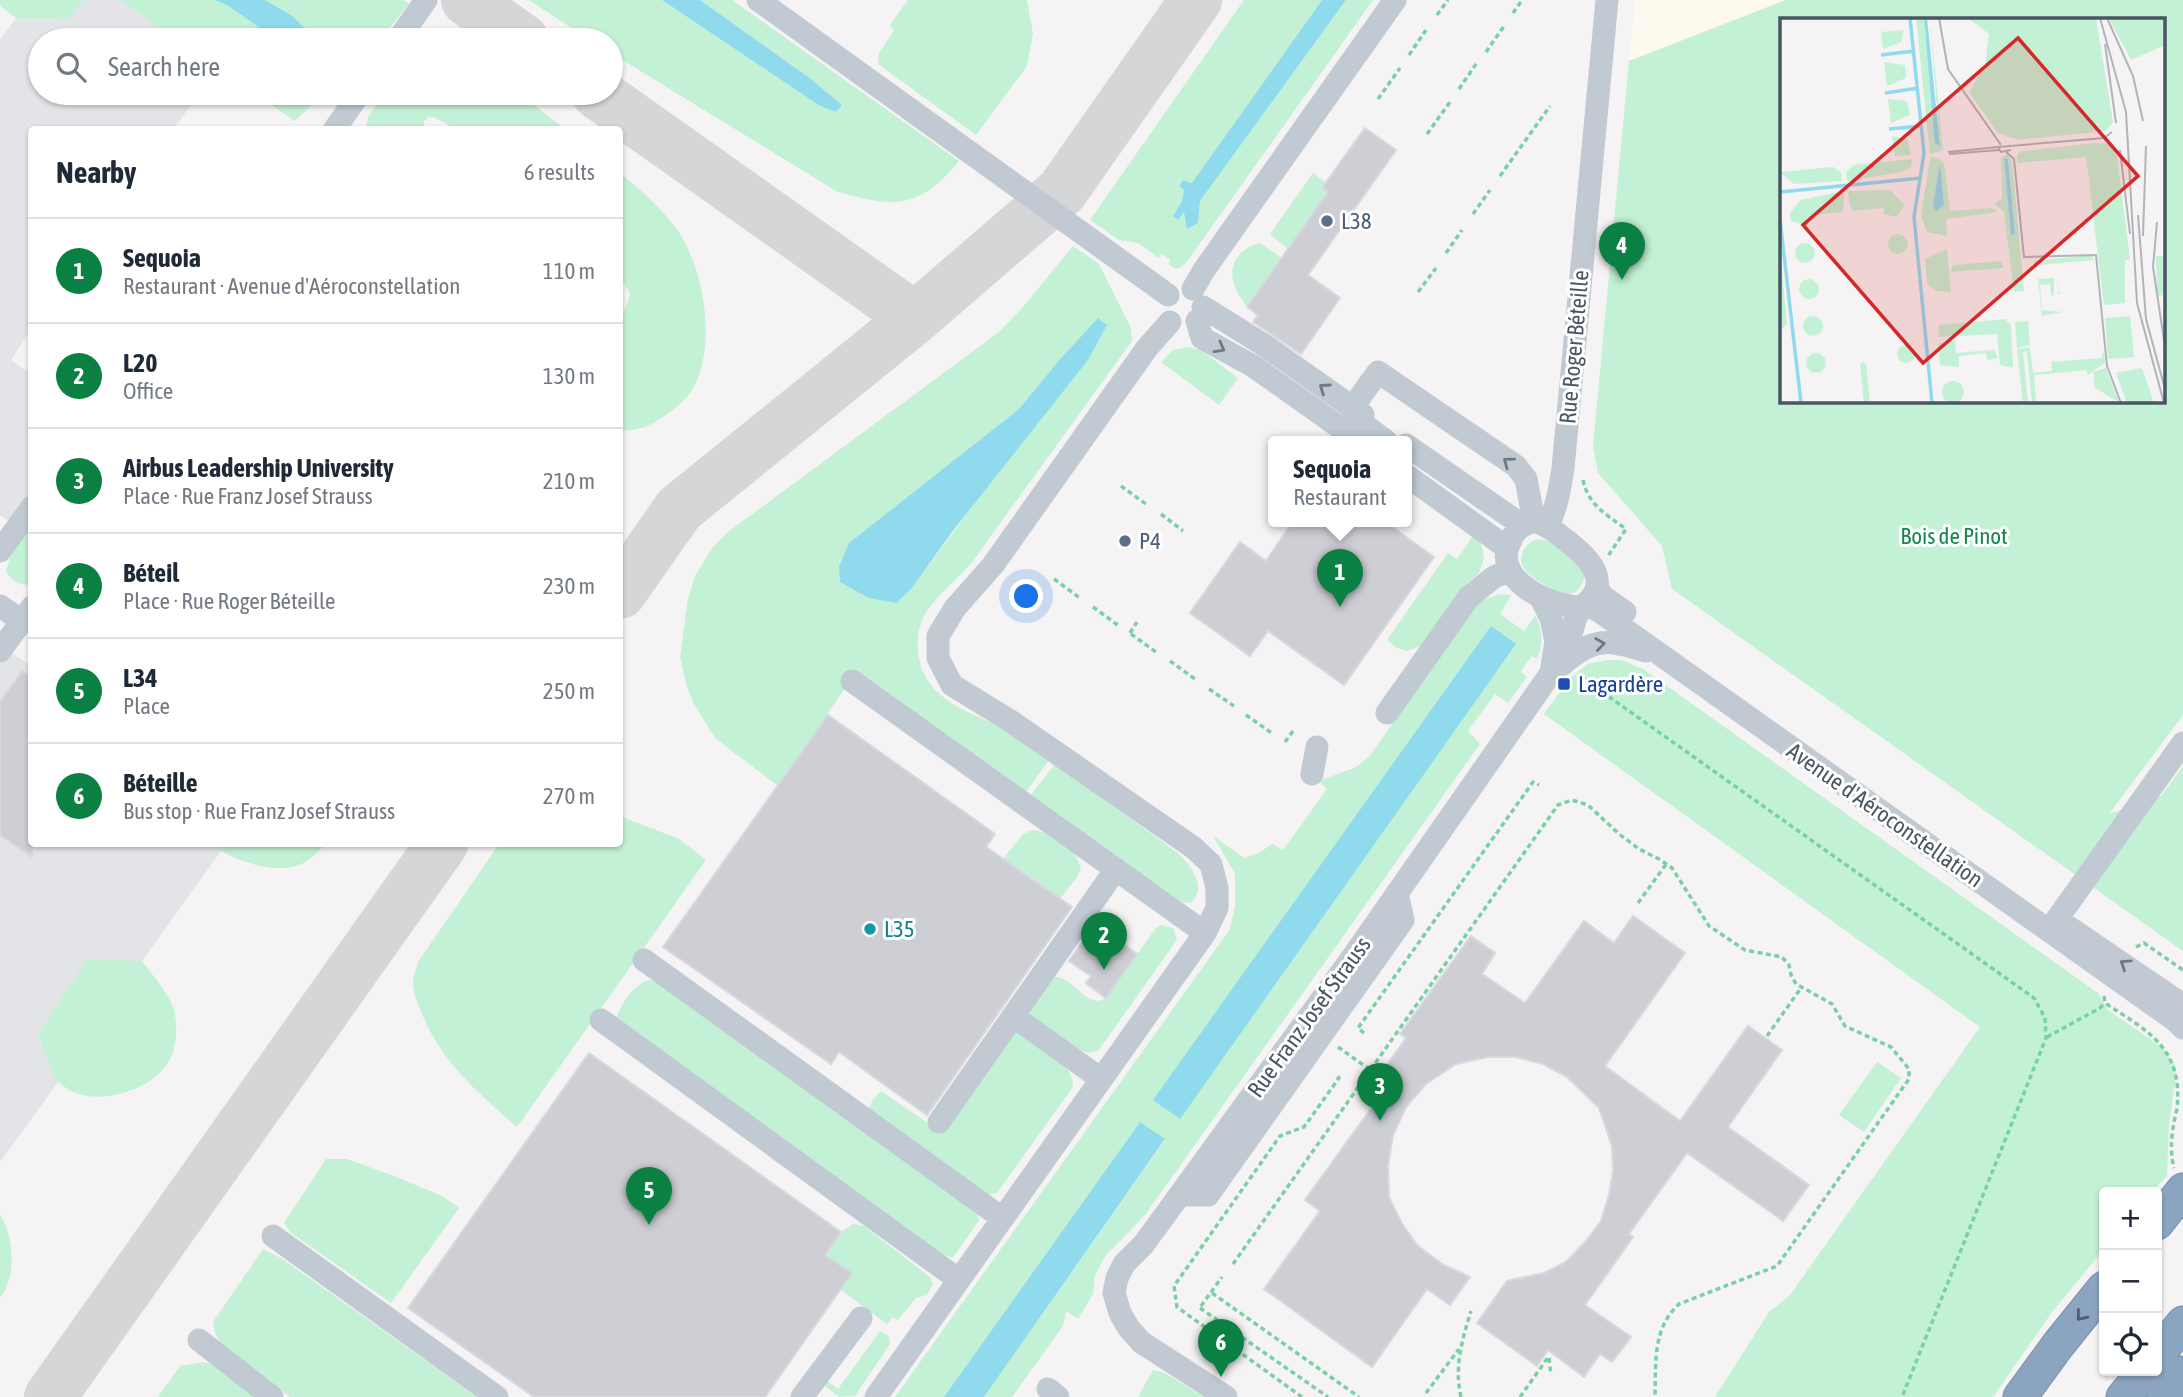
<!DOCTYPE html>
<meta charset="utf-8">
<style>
:root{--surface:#fff;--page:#f6f6f7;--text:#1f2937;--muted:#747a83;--line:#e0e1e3;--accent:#0b8043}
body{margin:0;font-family:"Asap Condensed",sans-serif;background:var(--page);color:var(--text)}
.controls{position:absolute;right:21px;bottom:21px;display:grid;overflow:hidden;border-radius:7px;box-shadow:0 2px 5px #0004}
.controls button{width:63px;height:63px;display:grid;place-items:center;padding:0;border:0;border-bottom:2px solid var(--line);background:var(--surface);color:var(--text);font:35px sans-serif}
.you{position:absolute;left:1027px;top:597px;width:24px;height:24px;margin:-18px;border:5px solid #fff;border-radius:50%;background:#1a73e8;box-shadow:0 0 0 10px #1a73e833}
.badge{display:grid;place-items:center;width:46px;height:46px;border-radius:50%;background:var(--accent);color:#fff;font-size:23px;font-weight:700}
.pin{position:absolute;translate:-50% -58px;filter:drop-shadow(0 2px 4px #0008)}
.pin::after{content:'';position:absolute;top:37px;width:24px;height:21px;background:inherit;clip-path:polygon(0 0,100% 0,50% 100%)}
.popup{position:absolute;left:1268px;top:436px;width:144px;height:91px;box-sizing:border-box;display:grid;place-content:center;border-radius:7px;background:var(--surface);filter:drop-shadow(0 2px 5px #0005);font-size:23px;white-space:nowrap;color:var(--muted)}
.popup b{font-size:26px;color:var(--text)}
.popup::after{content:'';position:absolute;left:50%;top:100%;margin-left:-14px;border:14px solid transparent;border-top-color:var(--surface)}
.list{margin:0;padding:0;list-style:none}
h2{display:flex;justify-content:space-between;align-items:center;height:91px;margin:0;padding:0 28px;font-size:30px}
h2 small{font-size:23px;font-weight:400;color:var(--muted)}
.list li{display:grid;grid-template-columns:46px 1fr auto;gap:21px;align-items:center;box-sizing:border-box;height:105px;padding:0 28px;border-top:2px solid var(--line)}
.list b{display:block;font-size:26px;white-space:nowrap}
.list p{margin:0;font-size:23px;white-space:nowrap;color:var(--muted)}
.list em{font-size:23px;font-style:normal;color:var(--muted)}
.icon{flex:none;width:38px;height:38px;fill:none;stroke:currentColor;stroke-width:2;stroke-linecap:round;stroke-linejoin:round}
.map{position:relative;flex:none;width:2183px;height:1397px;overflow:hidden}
.search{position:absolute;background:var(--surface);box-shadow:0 2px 5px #0004;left:28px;top:28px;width:595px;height:77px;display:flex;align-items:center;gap:18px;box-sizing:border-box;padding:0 24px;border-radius:38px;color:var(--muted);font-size:26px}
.panel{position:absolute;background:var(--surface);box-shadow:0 2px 5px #0004;left:28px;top:126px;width:595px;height:721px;border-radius:7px}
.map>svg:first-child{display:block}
.commercial{fill:#fdf9ef}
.airport{fill:#e2e4e7}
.green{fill:#c3f1d5;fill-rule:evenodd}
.water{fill:#90daee}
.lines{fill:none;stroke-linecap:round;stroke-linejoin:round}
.taxiway{stroke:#d5d6d8;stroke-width:52}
.building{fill:#cdcfd5;stroke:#d7d9de;stroke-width:2}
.highway-casing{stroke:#7690ad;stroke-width:35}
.path{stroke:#7ad0a6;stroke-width:3.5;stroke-dasharray:5 3.5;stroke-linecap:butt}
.minor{stroke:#c1cad2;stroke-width:23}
.highway{stroke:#8ba5c1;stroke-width:33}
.oneway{stroke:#6e7983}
.oneway2{stroke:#505e6b}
.service-dot{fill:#5c6f8a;stroke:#fff;stroke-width:2.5}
.transit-dot{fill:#1a4fb4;stroke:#fff;stroke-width:2.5}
.culture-dot{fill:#0f9aa8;stroke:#fff;stroke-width:2.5}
.labels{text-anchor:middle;stroke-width:6;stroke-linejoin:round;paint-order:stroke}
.service-label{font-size:23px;fill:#4e5e75;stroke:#fff;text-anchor:start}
.street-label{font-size:23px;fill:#4a5661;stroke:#fff}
.park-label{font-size:23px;fill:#17864f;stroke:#fff}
.transit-label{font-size:23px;fill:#164399;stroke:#fff;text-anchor:start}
.culture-label{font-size:23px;fill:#0d838f;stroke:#fff;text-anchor:start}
.inset-river{fill:none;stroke:#90daee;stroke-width:3.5}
.inset-road{fill:none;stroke:#b1b4b9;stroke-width:2}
.view{fill:#d62828;fill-opacity:0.15;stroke:#d62828;stroke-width:3.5}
.inset-edge{fill:none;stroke:#4a5661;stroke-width:3.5}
</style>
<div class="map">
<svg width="2183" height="1397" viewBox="0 0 2183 1397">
<rect width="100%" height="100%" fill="#f5f3f3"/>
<!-- commercial -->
<path class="commercial" d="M1635,0h151l-157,61z"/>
<!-- airport -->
<path class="airport" d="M84,0h36l58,40h-138v53h160l-26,35 1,1 -143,1 -1,199 -20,31 20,14v116l-21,32 -10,-7v-475l16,-22 52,1z
M9,651l22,15 1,178h186l3,7 -79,110 -55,-1 -49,73 20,49 -58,80v-497z"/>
<!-- green -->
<path class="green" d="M0,0h84l-16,19 -52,-1 -16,-12z
M120,0h94l13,5 50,35h-99z
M265,0h138l6,4 -29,36h-71l1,-6 -19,-19z
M529,0h133l158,106 16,6 6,-7 -31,-26 -111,-79h32l227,161c-40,49 -66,47 -123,30l-225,-138v-13h-21z
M908,0h119l6,34 -6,32 -51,69 -98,-71 1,-11 15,-23 -4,-5z
M1244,0h78l-130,184 -9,-4 -4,6 5,4 -2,11 -9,15 11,-5 14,12 2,-22 146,-201h27l-182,256 -9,11 -6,2 -8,-5 3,-4 -9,-6 -3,4 -21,-15 -19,-3 -29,-20z
M1786,0h397v715l-74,99 52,-18 22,-30v185l-511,-362 -10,-43 -64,-73 -5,-27 36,-385zM1782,19h382v382h-382z
M254,93h85l-6,7 -21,5 -17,16z
M385,93h134l46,36h-110l-21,-12h-6l-5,6 3,6 -60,1 2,-13z
M620,173c22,18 44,37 60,61 25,39 37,115 12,156 -8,13 -36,35 -51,38 -7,2 -14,2 -21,3v-119l5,-2 5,-16 -10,-18z
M1313,173l13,10 2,9 -40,57 -18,-15z
M1260,243l22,15 -35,49c-4,-7 -10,-13 -12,-20 -9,-23 5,-39 25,-44z
M1073,246l26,18 32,64 1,13 -144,199c-7,10 -14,21 -23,30 -13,14 -29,27 -40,44 -6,10 -8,24 -7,36 4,56 63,63 101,87 10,7 20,15 30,23l-23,32 -172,-117 -76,111 -63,-48 -21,-34 -7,-17 -7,-30 8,-58 7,-23 17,-28 16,-16 271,-200 24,-25zM1098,318l8,7 -194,263 -63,-45 170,-134 42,-51z
M1188,347l13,3 37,28 -19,27 -58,-43 12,-12z
M26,532l5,4v48l-2,1c-12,-1 -17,-4 -23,-14l6,-20z
M1475,533l6,11 3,14 -5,15 -16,14 -42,59 -15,5 -11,-4 -8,-7 61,-87 9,6z
M1540,539c17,4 42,20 45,38 -9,24 -23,19 -40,8 -6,-4 -14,-8 -18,-13 -13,-13 -2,-31 13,-33z
M1500,594l11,1 -11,19 24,17 12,-16c6,17 8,27 1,44l-5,-3 -11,15 6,6 -19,26 -13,-9 -27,37 12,13 -335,471 -40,41 -10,20 -2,18 -15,25 -12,-8 -3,15 -51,71h-28l181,-257 -25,-18 -196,275h-49l335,-468 5,-24v-31l-22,-38 31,22 15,-5 13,-9 11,6 44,-61 -8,-8 37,-14 12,-9 112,-157z
M1609,660h13l21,9 455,324 10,17 55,38 12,18 1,11 -7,47 -2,52 -15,16h-48v57l-52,63 -59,85h-278l54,-85 21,-17 190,-268 -436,-313 26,-36 18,-14z
M1055,764l123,89c13,13 30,33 13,50l-10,-1 -151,-106z
M620,816l59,23 27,21 -189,267c-40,-35 -77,-66 -97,-118 -3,-7 -7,-18 -7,-26 0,-7 4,-15 5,-21l81,-118h121z
M1033,830l10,2 31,21 7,14 -4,10 -17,22 -57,-40 20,-25z
M218,844h108c-5,4 -10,11 -16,15 -25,19 -64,5 -89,-8z
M1161,925l12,3 4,12 -79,111 -10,2 -10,-4 -48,-34v-7l22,-31c21,-3 34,34 54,21l50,-70z
M87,959l55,2c11,15 26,31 32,49 4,16 3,39 -6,53 -19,30 -82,48 -109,19 -7,-7 -17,-39 -21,-49z
M649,980l12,3 316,226 2,12 -26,36 -8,-1 -329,-237c4,-14 19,-36 33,-39z
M1016,1032l7,2c19,14 50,27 50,53l-76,106 -9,1 -119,-85 3,-8 9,-10 54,37 76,-93z
M1877,1062l24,16 -37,54 -25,-17z
M326,1159h21l47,17 48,20 17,12 -68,95 -101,-71 -6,-9z
M0,1214c14,23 17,62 0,84z
M853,1224l11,2 66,51 3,7 -6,11 -11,3 -18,22 -5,-3 -6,7 -46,-34 11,-17 -27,-18 16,-23z
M263,1249l18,9 196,139h-187l-67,-50 -8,-14 -2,-11z
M880,1331l9,5 1,8 -35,52 -16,1 -14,-11 1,-6 12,9z
M203,1362l13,3 43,32h-101l22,-31z
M1153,1370l12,3 39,24h-66z"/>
<!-- water -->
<path class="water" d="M214,0h51l26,15 20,19 -3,6h-31l-50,-35z
M662,0h38l111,79 31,26 -6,7 -16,-6z
M1322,0h24l-146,201 -2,22 -11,6 -3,-17 -6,8 -5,-4 9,-15 2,-11 -5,-4 4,-6 9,3z
M1098,318l9,7 -19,35 -136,172 -40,56 -16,15 -27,-5 -29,-16 -1,-15 10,-24 170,-134 42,-51z
M1491,626l25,18 -336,475 -27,-19z
M1140,1122l25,17 -181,258h-40z"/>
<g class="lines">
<!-- taxiway -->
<path class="taxiway" d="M467,0l56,40
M597,93l318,225
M620,593l59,-84 236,-191 147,-127 134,-191
M50,1397l392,-553"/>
</g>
<!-- building -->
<path class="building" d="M1365,128l31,22 -88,125 32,23 -39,56 -48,-32 5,-7 -11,-8 81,-115 -6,-4z
M1293,521h91l50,36 -90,128 -76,-54 -18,25 -60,-43 50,-71 26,19z
M22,671l10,7v179l-32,-22v-133z
M828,715l167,119 -9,13 86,60 -145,208 -88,-63 -8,12 -168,-117z
M1633,916l52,37 -80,113 75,55 68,-95 34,24 -54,77 81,58 -26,36 -96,-68 -58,81 4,3 -48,68 46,32 -19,25 -12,-8 -16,23 -36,-27 -11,16 -60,-43 30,-42 37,-8 22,-11 20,-21 15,-20 8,-26 4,-24 -1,-25 -13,-38 -32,-31 -24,-13 -27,-7h-28l-32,7 -30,20 -20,23 -13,28 -5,31 1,31 12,25 16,23 25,19 28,13 -20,28 -23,-16 -55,78 -108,-78 56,-78 -15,-11 67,-93 -10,-7 44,-62 -6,-4 71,-98 24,17 -13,21 43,29 59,-82 30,22z
M1090,931l22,15 5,-7 20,15 -31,44 -20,-15 5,-7 -22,-15z
M589,1053l252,179 -16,23 27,18 -87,124h-231l-126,-89z"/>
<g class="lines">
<defs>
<path id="highway" d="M2157,1223l26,-33
M2157,1356l26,-33
M2020,1397l38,-52 46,-57
M2123,1397l22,-26
M2164,1397l19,-24"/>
</defs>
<!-- highway casing -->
<use href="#highway" class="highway-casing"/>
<!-- path -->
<path class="path" d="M1513,13l9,-13
M1437,15l11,-15
M1486,52l18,-26
M1409,55l17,-25
M1459,89l17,-25
M1378,99l22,-31
M1427,134l23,-32
M1500,176l50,-70
M1473,214l17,-24
M1446,253l16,-23
M1418,292l18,-24
M1583,480c5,25 24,35 43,49l-18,27
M1121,486l25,18
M1161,514l22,17
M1054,579l26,19
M1093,607l26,19
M1130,633l7,-11
M1131,634l25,18
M1170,661l25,18
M1581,677l453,321 11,20 1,20 -144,359
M1209,689l25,17
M1246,715l27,19
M1285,742l8,-11
M1638,903l29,-40
M2136,947l8,-4 39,27
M2104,996l1,7c44,29 78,45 72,106 -5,19 -8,40 -3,59
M1364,1033l-6,-5 175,-246 6,3
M1767,1036l34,-48
M2047,1037l53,-29 5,-5
M1338,1047l41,29
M1233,1264l325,-459 14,-5 16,5 31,29 20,15 20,10 13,9 37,58 36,24 37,7 7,8 2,10 5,9 36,20 13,22 46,21 18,22v10l-132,187 -98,38c-27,25 -23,59 -24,93
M1212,1293l147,104
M1201,1306l21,-29
M1200,1308l128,89
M1549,1358l2,17
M1426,1393l33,-44
M1302,1397l-125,-90 -3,-21 106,-150 24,-9 35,-49 -5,-3
M1461,1397c-7,-30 1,-57 10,-86
M1520,1397l29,-41"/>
<!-- minor -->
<path class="minor" d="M758,0l410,295
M398,40l28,-40
M334,130l26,-37
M1193,289l11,-19 191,-270
M1203,307l64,40 96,68
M1197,321l5,17 51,28 106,75
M1386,441l-27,-20 -7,-13 26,-36 138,94 10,13 8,42
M1406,445l116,80
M1406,475l101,73
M1534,521c16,5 25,14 38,24 21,17 40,41 9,62 -30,0 -90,-27 -71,-65 5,-13 12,-17 24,-21z
M1548,525c9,-18 12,-37 15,-57l44,-468
M0,551l32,-44
M1597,587l5,9 23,16
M1585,604l14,7 577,410 7,7
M0,606l22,15
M0,651l32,-44
M1563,664l12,-44 6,-13
M1551,673c21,-16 39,-36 68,-29 9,1 18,5 27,7
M852,681l353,252
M1387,713l82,-116 25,-20 16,-7
M1312,774l5,-27
M2057,919l126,-176
M2064,924l119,81
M644,960l358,258
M1013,1016l88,63
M601,1020l358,260
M939,1122l177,-253
M1180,1195h28l195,-275 -6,-27
M273,1236l224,161
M199,1340l73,57
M1048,1389l10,8
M802,1397l59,-79
M876,1397l329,-464 12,-25v-20l-6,-24 -17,-16 -185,-128 -57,-35 -14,-27v-22l17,-28 38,-43 154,-217 23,-26
M1226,1397l-85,-55 -13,-15 -8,-14 -6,-20 3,-15 7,-14 19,-19 25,-34 186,-256 197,-282 5,-31 -5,-24 -10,-20"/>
<!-- highway -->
<use href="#highway" class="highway"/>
</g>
<!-- one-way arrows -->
<defs><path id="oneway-chevron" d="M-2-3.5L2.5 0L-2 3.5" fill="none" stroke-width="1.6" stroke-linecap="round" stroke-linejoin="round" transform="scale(1.75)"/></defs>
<g class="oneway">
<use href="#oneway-chevron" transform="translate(1220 348) rotate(29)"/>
<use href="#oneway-chevron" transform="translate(1324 388) rotate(-145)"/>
<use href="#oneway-chevron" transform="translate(1508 462) rotate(-143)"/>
<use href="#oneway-chevron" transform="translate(1600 644) rotate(-8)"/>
<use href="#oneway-chevron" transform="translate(2125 964) rotate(-146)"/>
</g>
<use class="oneway2" href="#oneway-chevron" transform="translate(2081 1316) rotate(129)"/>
<!-- markers -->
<g class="service-dot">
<circle cx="1327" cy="221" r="7"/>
<circle cx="1125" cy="541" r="7"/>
</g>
<rect class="transit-dot" x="1557" y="677" width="14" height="14" rx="3.5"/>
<circle class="culture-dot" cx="870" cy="929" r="7"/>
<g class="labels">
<!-- service labels -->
<g class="service-label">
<text x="1341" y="229">L38</text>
<text x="1139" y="549">P4</text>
</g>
<!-- street labels -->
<g class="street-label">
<text transform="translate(1574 347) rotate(-85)" y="8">Rue Roger Béteille</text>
<text transform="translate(1885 815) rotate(35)" y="8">Avenue d'Aéroconstellation</text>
<text transform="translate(1309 1017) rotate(-54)" y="8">Rue Franz Josef Strauss</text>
</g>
<!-- park labels -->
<g class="park-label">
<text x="1954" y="544">Bois de Pinot</text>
</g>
<!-- transit labels -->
<g class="transit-label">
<text x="1578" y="692">Lagardère</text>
</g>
<!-- culture labels -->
<g class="culture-label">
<text x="884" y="937">L35</text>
</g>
</g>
<!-- overview -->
<g transform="translate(1780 18)">
<rect width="385" height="385" fill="#f5f3f3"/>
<path d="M136,0h8l12,125 4,2 -10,-127 13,132 -9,3 -4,1zM188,0h128l17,104 -7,9 -88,9 -20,-7 -29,-41 16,-27 4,-31zM329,0h56v27l-34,15zM124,12l-3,12 -18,7 -2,-17zM104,44l21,3 1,13 -19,8zM108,81l19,2 3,14 -19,8zM112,118l16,4 3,15 -16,1zM315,125l14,1 8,12 13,104h-5v43l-21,2 -18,-148 -69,6v-8l5,-4zM227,136l5,7 12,130 -10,1 -10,-80 -10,-8 8,-5 -1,-41zM228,141l7,75 -3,1 -8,-75zM154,139l10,5 6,49 42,-3 6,4 -52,7 1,17 -20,-4 -6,-17 9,-57zM132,141l-1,8 -9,5 -55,9 -1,-9 7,-7zM53,149l8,5 1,9 -48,3 -14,-12zM110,172l15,15 -9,12 -12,-3v-6l-31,3 -3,-6 -2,-14zM64,173l-1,21 -31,3 -5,11 -16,-5 -1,-8 10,-13zM108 226a10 10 0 1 1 20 0a10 10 0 1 1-20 0ZM15 235a10 10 0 1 1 20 0a10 10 0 1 1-20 0ZM167,231l4,43 -14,-1 -10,-7 -2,-25zM0,233l7,73 -7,7zM311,237l3,5 -55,5 -4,4 -1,-8zM376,238h9v39l-8,1zM221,243l3,7 -53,4 2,-7zM274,260v17l5,-3 -4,-14 5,15 -9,3 -1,-12 -10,1 2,25 20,2 -20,4 -4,-37zM19 271a10 10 0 1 1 20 0a10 10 0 1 1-20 0ZM23 308a10 10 0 1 1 20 0a10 10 0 1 1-20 0ZM350,298l4,41 -26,2 -3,-41zM225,301l6,6 2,43 -13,-3 -3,-31 -59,3 1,-12zM248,303l2,24 -13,3 -2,-26zM175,322l1,13 38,-3 4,8 -11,2 -1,-7 -27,3v11l-19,-2 -2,-21zM117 336a9 9 0 1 1 18 0a9 9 0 1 1-18 0ZM246,330h4l3,25 19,-2 -1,-9 50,-4 3,-8 1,13 -17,12 -2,-5 -52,5 2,28h-4l-5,-52 -4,1 5,51h-5l-6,-54zM26 345a10 10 0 1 1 20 0a10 10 0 1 1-20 0ZM83,344l3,2 4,39h-6l-4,-39zM326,350l2,6 11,28 -24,-14 -2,-16zM362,350l12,35h-27l-11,-30zM162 374a11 11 0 1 1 22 0a11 11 0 1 1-22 0Z" fill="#c3f1d5" fill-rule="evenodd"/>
<path d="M144,0h3l13,128 -5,-3zM224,141h4l7,75 -4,1zM160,145l4,42 -8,6 -3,-5z" fill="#90daee"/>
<path class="inset-river" d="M130,0l14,135 -10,64 18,186M101,37l33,-4M105,75l33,-5M109,111l32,-3M0,174l141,-14M0,202l21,183"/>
<path class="inset-road" d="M159,0l9,51 53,76M320,0l26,94 11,191 27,100M327,0l26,58 10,45M325,26l11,79M231,132l-10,2 -3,-5 106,-9 8,-6M340,132l10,84M168,134l50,-5M226,134l8,7 10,98 72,-2 11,111 14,37M169,136l50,-4M358,197l8,104 19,70M377,204l-4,45 12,80M363,218l3,-90"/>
<path class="view" d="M238,20l120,138 -215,187 -120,-138z"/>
<rect width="385" height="385" class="inset-edge"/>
</g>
</svg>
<div class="controls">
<button>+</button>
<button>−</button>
<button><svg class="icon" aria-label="locate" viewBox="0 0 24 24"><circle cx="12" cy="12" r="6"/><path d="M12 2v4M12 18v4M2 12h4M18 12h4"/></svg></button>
</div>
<div class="you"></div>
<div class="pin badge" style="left:1340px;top:607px">1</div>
<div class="popup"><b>Sequoia</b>Restaurant</div>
<div class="pin badge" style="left:1104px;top:970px">2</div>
<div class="pin badge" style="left:1380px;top:1121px">3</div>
<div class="pin badge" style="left:1622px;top:280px">4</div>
<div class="pin badge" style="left:649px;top:1225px">5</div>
<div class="pin badge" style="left:1221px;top:1377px">6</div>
<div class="search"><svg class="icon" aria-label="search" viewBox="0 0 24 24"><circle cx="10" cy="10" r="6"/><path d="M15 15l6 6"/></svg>Search here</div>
<section class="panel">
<h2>Nearby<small>6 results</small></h2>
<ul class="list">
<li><span class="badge">1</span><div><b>Sequoia</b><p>Restaurant · Avenue d'Aéroconstellation</p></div><em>110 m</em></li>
<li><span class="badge">2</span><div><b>L20</b><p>Office</p></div><em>130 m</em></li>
<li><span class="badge">3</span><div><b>Airbus Leadership University</b><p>Place · Rue Franz Josef Strauss</p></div><em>210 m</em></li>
<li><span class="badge">4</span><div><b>Béteil</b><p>Place · Rue Roger Béteille</p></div><em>230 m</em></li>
<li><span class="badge">5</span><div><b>L34</b><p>Place</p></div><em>250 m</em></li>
<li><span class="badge">6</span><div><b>Béteille</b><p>Bus stop · Rue Franz Josef Strauss</p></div><em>270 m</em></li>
</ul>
</section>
</div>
